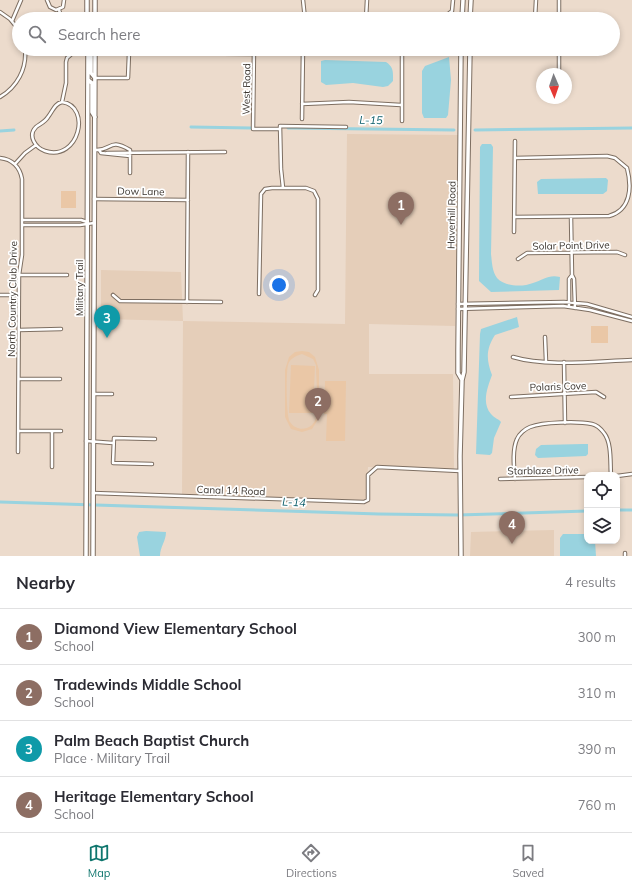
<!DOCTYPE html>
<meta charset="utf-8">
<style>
:root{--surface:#fff;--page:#f7f7f7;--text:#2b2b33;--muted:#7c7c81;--line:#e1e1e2;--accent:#0f766e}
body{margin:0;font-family:Mulish,sans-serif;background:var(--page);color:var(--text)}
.controls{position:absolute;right:12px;bottom:12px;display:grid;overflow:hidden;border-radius:8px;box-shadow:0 2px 6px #0003}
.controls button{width:36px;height:36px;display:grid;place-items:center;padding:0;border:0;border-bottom:1px solid var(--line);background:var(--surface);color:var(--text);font:20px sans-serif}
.compass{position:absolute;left:536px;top:68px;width:36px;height:36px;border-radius:50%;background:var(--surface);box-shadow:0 2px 6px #0003;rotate:178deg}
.you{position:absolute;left:279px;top:285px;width:14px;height:14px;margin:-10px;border:3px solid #fff;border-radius:50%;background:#1a73e8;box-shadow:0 0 0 6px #1a73e833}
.badge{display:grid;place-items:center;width:26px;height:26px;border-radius:50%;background:var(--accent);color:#fff;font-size:13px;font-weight:700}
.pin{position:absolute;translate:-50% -33px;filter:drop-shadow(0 1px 2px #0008)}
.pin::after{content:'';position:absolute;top:21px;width:14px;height:12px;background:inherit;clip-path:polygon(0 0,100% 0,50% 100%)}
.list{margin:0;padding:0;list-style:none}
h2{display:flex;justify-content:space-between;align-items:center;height:52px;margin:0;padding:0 16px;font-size:17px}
h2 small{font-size:13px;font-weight:400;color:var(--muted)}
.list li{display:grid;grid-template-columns:26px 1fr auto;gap:12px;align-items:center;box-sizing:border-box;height:56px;padding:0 16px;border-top:1px solid var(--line)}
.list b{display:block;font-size:15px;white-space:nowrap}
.list p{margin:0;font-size:13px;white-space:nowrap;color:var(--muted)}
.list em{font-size:13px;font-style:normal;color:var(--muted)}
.icon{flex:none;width:22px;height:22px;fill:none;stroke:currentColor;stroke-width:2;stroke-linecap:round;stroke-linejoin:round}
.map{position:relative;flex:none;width:632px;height:556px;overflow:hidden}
.search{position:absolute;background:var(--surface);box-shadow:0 2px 6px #0003;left:12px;right:12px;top:12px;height:44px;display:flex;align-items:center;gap:10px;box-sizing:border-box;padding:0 14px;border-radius:22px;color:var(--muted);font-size:15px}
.sheet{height:276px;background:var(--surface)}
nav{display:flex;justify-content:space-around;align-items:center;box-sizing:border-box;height:56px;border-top:1px solid var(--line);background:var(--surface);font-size:11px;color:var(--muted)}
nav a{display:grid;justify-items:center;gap:2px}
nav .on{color:var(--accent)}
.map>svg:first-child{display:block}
.built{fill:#e5ceb9}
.green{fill:#eac7a6;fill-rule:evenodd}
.water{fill:#99d3df}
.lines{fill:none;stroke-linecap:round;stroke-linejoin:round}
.canal{stroke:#99d3df;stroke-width:3}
.street-casing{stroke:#7d6e61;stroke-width:4.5}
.secondary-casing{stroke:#7d6e61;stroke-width:5.5}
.street{stroke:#fff;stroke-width:2.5}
.secondary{stroke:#fff;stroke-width:3.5}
.labels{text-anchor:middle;stroke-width:3.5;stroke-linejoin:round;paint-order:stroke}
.street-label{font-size:10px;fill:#3b352f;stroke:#fff}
.water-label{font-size:11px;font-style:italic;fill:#095c69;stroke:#fff}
</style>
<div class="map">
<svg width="632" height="556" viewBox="0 0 632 556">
<rect width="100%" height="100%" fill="#ecdbcc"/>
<!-- built -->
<path class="built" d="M347,134l111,1 -3,191 -86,-2v50h84l1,95 -86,-2 -2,33 -184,-4 1,-175 -82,-2v-49l80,2 2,49 162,3z
M554,530v26h-84l1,-24z"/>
<!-- green -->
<path class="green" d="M61,191h15v17h-15z
M591,326h17v17h-17z
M302,351l7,1 6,5 4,13v48l-7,11 -10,3 -11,-3 -6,-12v-47l4,-13 6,-5zM302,354l11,5 3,6c0,16 3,37 0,52 -2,13 -19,16 -26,5 -4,-6 -4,-50 -2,-57 2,-7 8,-9 14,-11z
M291,365l24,1 -2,47h-24z
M325,381h21l-1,60h-19l1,-27h-3z"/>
<!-- water -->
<path class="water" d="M449,57l2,23 -3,35 -2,3h-22l-2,-5v-42l3,-5z
M325,60l61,2c8,5 7,11 7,19l-5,5 -5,1 -30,-4 -27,2 -5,-3v-21z
M482,144h9l2,3 -2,107c1,8 1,17 6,24 8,9 26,9 36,5 10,-3 16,-9 27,-6l-1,13 -68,2 -12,-11 1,-134z
M606,178l2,2 -1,11 -4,3h-65l-1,-12 4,-3z
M517,317l2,10 -24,8c-9,14 -9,24 -3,40 -4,11 -11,28 -1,39 3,4 8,5 10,8l-7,16 -2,15 -2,2 -14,-1 4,-120 1,-5z
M583,444h5v10l-2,2 -48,2 -3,-3 1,-6 5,-4z
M146,531l20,1c0,9 -6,15 -6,24h-20l-3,-19 2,-5z
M563,534h24v7h8l1,15h-36v-18z"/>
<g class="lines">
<!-- canal -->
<path class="canal" d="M191,127l60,1
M288,128l166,2
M475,130l157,-2
M0,131l14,-1
M0,502l379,12 79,1 129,-4
M617,510h15"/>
<defs>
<path id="street" d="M47,0l3,7 6,3 7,-3 1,-7
M303,0l2,19
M559,0v19
M59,10l3,9
M0,12l10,7 9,11
M366,17l77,1 9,-7 1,-11
M366,19l1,-19
M535,19l1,-19
M12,21l9,-21
M254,49l-1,80h27
M398,49l4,3 5,-3
M431,49l8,4 9,-4
M559,49v24
M95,78h33l1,-25 125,1
M0,97c17,-10 27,-28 25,-48
M62,102c30,4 17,60 -17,49 -9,-3 -18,-15 -9,-24 4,-3 9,-5 12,-10 5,-6 6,-13 14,-15z
M62,102l4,-19v-21l1,-4 10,-9
M302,104l47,-2 52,3
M302,119l1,-70
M402,121v-69
M95,150c18,1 13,-13 35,0v23
M99,150l2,3 29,3
M107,153l118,-1
M0,158c12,1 20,9 22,21v76l-3,20 -1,177
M15,164l10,-11 11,-8
M283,188l-2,-19 -1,-43 66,1
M94,199l94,1
M514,217l95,-1c22,-6 23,-29 18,-48l-12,-10 -8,-2 -92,2
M22,220h59l6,2
M22,225h58l14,-2
M514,232l1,-91
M518,259l9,-6 90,-1 8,3
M19,275h48
M572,275l2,4 1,29
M259,294l2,-100 4,-5 7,-1h34l8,3 4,8v91l-3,5
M0,295h19
M113,295l7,6 101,1
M187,302l1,-150
M458,304l106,-2 23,2 45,13
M569,307v-28l3,-4 -1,-58
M458,309l105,-3 27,4 42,11
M19,330l42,-1
M545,337l1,24
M513,357c33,10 84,4 119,3
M564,362l1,61
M19,379h41
M94,394h18
M511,397l85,-5 8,5
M19,431h42
M86,441l27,2
M152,464l-39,-1 1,-25 41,1
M52,467v-36
M617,476l15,-2
M500,479l87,-2
M515,479c-1,-12 -3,-29 2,-40 2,-5 8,-10 13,-12 13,-5 48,-6 62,-3 5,1 9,5 12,9 8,10 6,30 7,42
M93,493l271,9 4,-2v-25l9,-8 83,4
M625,556v-3"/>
<path id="secondary" d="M87,0v19
M95,19v-19
M462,19l1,-19
M470,19l1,-19
M91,49v24l4,5
M461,49l-3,301v23l4,7
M88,80l4,3v29l3,5
M86,556l2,-507
M93,556l2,-507
M461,556l-1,-100 2,-76 2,-8 6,-323"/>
</defs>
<!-- street casing -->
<use href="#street" class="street-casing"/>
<!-- secondary casing -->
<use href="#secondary" class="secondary-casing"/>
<!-- street -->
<use href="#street" class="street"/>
<!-- secondary -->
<use href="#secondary" class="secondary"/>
</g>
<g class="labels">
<!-- street labels -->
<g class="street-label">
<text transform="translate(246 89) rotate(-89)" y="4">West Road</text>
<text transform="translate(141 191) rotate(1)" y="4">Dow Lane</text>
<text transform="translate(451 215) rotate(-89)" y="4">Haverhill Road</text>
<text transform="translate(571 245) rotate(-1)" y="4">Solar Point Drive</text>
<text transform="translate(79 288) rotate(-90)" y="4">Military Trail</text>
<text transform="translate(12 299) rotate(-89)" y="4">North Country Club Drive</text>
<text transform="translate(558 386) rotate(-2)" y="4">Polaris Cove</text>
<text transform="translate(543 470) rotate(-1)" y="4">Starblaze Drive</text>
<text transform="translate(231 490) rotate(2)" y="4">Canal 14 Road</text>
</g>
<!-- water labels -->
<g class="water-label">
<text transform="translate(371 120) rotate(1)" y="4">L-15</text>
<text transform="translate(294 502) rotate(2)" y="4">L-14</text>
</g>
</g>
</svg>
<div class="controls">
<button><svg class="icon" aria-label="locate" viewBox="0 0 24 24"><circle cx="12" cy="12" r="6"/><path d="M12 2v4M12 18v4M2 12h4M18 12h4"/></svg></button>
<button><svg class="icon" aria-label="layers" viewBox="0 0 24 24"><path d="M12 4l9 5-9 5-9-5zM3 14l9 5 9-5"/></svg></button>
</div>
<svg class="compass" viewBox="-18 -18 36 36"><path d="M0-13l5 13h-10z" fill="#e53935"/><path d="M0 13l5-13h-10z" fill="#7c7c81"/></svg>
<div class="you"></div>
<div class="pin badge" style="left:401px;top:225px;background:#8d6e63">1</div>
<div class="pin badge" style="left:318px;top:421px;background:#8d6e63">2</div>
<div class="pin badge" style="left:107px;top:338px;background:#0f9aa8">3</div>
<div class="pin badge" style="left:512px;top:544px;background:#8d6e63">4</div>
<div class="search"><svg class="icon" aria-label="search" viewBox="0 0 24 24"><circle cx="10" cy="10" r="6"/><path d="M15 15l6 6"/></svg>Search here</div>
</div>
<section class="sheet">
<h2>Nearby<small>4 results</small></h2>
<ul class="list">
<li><span class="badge" style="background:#8d6e63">1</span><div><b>Diamond View Elementary School</b><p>School</p></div><em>300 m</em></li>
<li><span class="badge" style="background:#8d6e63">2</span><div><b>Tradewinds Middle School</b><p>School</p></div><em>310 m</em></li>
<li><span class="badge" style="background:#0f9aa8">3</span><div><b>Palm Beach Baptist Church</b><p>Place · Military Trail</p></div><em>390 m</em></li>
<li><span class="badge" style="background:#8d6e63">4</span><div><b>Heritage Elementary School</b><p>School</p></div><em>760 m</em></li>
</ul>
</section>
<nav>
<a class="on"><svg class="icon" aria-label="map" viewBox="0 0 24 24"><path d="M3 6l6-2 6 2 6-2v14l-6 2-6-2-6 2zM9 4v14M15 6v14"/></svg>Map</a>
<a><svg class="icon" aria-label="directions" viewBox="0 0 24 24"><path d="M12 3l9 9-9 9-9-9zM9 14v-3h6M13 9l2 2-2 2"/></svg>Directions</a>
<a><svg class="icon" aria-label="saved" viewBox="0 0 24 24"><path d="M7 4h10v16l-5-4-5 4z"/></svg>Saved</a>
</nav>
